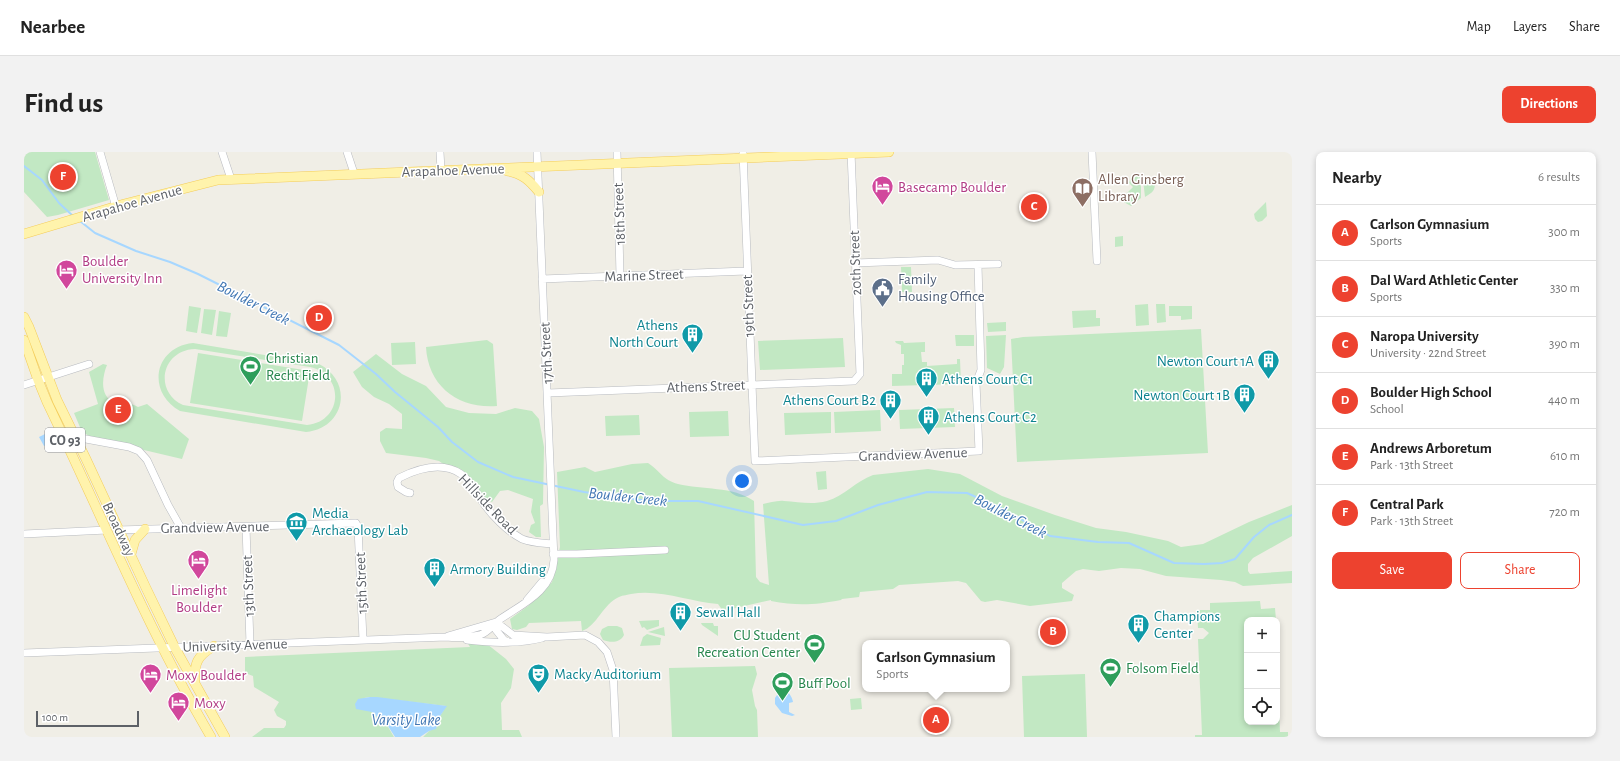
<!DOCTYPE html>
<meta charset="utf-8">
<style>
:root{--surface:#fff;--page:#f2f2f2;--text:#222;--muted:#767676;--line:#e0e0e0;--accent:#ed422f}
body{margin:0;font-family:"Alegreya Sans",sans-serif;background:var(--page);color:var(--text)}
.controls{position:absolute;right:12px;bottom:12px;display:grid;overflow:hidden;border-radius:8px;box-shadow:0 2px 6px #0003}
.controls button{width:36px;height:36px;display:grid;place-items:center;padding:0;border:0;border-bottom:1px solid var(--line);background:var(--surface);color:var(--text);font:20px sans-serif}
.scale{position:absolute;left:12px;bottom:10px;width:103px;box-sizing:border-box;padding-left:4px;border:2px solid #5d6167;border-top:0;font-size:11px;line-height:14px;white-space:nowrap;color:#5d6167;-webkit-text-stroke:3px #fff;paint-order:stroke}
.you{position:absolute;left:718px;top:329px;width:14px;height:14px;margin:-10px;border:3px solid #fff;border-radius:50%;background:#1a73e8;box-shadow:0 0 0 6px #1a73e833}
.badge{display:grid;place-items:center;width:26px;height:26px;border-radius:50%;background:var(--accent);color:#fff;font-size:13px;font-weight:700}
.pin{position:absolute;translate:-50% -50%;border:2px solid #fff;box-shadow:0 1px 4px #0006}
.popup{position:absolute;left:838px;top:488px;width:148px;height:52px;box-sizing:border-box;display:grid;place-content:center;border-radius:8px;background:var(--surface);filter:drop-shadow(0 1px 3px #0005);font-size:13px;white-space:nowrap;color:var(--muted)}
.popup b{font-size:15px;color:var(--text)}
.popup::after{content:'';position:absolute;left:50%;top:100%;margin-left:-8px;border:8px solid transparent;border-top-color:var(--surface)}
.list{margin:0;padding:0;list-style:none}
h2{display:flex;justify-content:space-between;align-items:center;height:52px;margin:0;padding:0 16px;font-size:17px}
h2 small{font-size:13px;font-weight:400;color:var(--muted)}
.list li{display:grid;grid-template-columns:26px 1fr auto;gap:12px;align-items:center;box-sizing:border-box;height:56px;padding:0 16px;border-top:1px solid var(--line)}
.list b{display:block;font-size:15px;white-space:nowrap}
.list p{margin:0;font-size:13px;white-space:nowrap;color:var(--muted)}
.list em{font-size:13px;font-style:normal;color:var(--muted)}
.actions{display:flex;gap:8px;padding:12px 16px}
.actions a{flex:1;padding:9px 0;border:1px solid var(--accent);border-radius:8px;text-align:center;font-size:14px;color:var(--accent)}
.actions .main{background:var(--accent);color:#fff}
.icon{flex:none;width:22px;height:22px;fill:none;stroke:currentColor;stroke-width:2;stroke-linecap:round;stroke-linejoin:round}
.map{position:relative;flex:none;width:1268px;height:585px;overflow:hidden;border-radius:8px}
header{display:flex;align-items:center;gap:24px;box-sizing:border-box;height:56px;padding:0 20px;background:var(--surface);border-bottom:1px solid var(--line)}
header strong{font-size:19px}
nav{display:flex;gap:22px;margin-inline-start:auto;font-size:14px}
.intro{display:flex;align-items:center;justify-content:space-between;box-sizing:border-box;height:96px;padding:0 24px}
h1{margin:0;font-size:28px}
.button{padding:10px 18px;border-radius:8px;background:var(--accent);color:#fff;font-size:14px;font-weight:700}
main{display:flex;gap:24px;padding:0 24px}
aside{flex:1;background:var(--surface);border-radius:8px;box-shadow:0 2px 6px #0003}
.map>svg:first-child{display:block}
.green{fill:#c2e8c3;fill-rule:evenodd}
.water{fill:#a7d7ff}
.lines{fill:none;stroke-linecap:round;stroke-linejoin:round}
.stream{stroke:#a7d7ff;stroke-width:2}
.minor-casing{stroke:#b8bbc0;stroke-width:8}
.major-casing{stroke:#f4cd5b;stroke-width:10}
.minor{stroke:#fff;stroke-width:7}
.major{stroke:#fff3ac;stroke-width:9}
.labels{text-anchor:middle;stroke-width:3;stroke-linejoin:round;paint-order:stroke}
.shield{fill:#fff;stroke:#8e9095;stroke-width:1}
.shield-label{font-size:14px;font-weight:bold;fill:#5d6167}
.street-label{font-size:15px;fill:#5d6167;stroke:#fff}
.education-label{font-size:15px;fill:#785e54;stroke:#fff;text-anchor:start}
.hotel-label{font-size:15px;fill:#b23c85;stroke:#fff;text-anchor:start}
.service-label{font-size:15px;fill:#4e5e75;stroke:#fff;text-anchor:start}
.culture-label{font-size:15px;fill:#0d838f;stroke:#fff;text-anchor:start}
.leisure-label{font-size:15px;fill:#27864d;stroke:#fff;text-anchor:start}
.water-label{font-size:16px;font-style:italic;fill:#4177b4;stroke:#fff}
</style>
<header>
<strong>Nearbee</strong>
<nav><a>Map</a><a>Layers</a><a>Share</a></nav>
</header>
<div class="intro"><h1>Find us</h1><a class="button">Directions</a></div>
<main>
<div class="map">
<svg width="1268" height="585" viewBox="0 0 1268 585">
<rect width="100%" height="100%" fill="#f0eee6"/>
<!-- green -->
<path class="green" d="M0,0h71l14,48 -51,15 -11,2 -23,-25z
M1108,23h9v23l-10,8 -11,-6 13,-13 -4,-4z
M1122,26l4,4h5c0,9 -2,10 -10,15l-2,-17z
M1242,50l1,14 -5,5 -4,1 -3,-3 -1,-5z
M1099,84v10l-8,1v-10z
M877,115h10l1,25h-10z
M1124,152l1,21 -13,1 -1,-21z
M1132,152h9l1,18 -9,1z
M165,154l12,2 -4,25 -11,-2z
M1145,154h23v13l-11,1v-4h-12z
M180,157l12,1 -4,25 -11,-2z
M1072,158v8h4v8l-27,2 -1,-17z
M195,159l12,2 -4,24 -11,-1z
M982,170v9l-18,1 -1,-9z
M1177,177l7,124 -191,9 -6,-123 12,-2z
M931,183h19v11h-18z
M982,183l-2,32 -4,7 -13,-6 -1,-32z
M819,186l2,29 -85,3 -2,-29z
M463,188l6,4 4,62c-39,3 -69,-20 -71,-59z
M871,189h8l1,2 21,-1v10h-4l1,10h5v4l30,-2v-5h3l1,25 -69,2v-12h10v-9h2v-11h-3v-9l-5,-2z
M391,190l1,22 -24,1 -1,-22z
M169,191l126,21c35,18 26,64 -13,68l-126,-21c-34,-19 -26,-64 13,-68zM171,197l115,18c35,8 33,54 -3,58l-124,-20c-30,-14 -21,-55 12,-56z
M174,201l112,18 -8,50 -112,-18z
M352,202l26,20 24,12 20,21 23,6 27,1 19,-6 17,3 7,8 5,28 -1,57 -3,2 1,31h-5l-7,-5 2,-7 4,-2 -4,-11 2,-13 -25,-9 -8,1 -8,11 -10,-4 -5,-10 -38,-27 -13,-3 -40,-5 -6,-12v-9l6,-4 16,1v-15l-13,-10 -15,-7 -12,-10 -9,-15z
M79,212l4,1c-5,12 -8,33 9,38 9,2 14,-1 22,4l9,-3 42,35 -7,20 -89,-21 -11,-6 -8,-19 24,-9 -9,-32z
M930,256l1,19 -55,2 -1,-19z
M856,258l1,21 -46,2 -1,-21z
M704,259l1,25 -39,1 -1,-25z
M807,260v21l-46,2 -1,-22z
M615,263l1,20 -34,1 -1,-20z
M624,311c12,8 15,17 30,21 24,6 55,2 76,17l2,76 4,5 9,3 -6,-81c6,-1 15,-4 21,-3 15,1 28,4 43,0 17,-5 29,-20 46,-26l55,-6 32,5 42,22 53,19 41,13 30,4 42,9 13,6 22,-3 46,-22 43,-17v31l-39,22 -5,6v7l2,3 42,-3v12l-49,3 -8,-4 -14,-2 -55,-4 -26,-7 -19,-1 -22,3 -16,-2 -7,2 -14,12v5l12,7 -2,6 -42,5 -33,-6 -12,2 -4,-1 -15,-18 -8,-2 -59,4 -6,4 -33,3 -1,5 -17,2 -1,1c-26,5 -44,6 -70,1v-1l-48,11 -5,-7c-29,-2 -57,-15 -87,-10 -3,1 -8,1 -12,3 -16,7 -22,29 -37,34l-1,-10 -52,2 -3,4 -9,3 -5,-1 -2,-10 18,-13 24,-24 8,-35 -3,-75 28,-5 10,5 37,-8z
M802,319l1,18 -9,1 -2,-18z
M1236,449l1,8 14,-1 1,12h-29v102h30v-66l3,76h8v5h-93v-2h7l-4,-96h5l6,-6 -6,-5h-5l-1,-18h13v-7z
M635,468v6l-12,4 -3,-3 -2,1 -3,-7z
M677,471h12l1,3h4v10l-16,-11z
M584,474h9l5,2 2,7c-4,8 -13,8 -21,5l-3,-6 2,-5z
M640,475l1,9 -17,-4z
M623,482l14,4 -1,7 -20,1 3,-9z
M443,490l20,2 19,15 8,10 -3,19 -10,15 1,27h17l3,7h-99l6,-6 7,-3 4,-12 6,-10 -76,-9 -6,1 8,14 4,4 8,4 10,17h-142l12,-9h20l2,-3v-4l-9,-5 -3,-6 5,-8 -25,-15 -1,-11 -8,-3v-16l225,-10z
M731,514l2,8 -5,16 3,16 2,4 1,27h-86l-3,-69z
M1061,522l2,63h-63l-2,-61z
M837,546l1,11 -11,1 -1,-11z"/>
<!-- water -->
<path class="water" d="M21,282l4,10 -5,2 -5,-9z
M757,537c7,0 11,8 12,13l-4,1v9l6,3 -3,1 -10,-3 -7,-9v-6z
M346,545h7l70,9 -7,10 -4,13 -7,2 -9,6h-25l-11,-17 -8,-4 -4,-4 -16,-3 -1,-5 3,-5z"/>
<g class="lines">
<!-- stream -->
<path class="stream" d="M0,14l18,14 17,23 14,13
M56,69l15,12 41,18 34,11 28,12 141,71 37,29 19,18 43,35 14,15 26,20 35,15 71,15 64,9h50l105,24 33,-4 42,-16 49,-13 40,1 36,16 47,27 48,6 31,1 45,20 30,1 18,-1 13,-4 19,-22 15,-12 23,-10"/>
<defs>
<path id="minor" d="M76,0l16,55
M198,0l9,27
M323,0l7,21
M416,0l1,18
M593,0l3,124
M719,0l12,309 224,-10 -3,-68 5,-13 -3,-105
M1068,0l5,109
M831,111l83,-3 17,5 43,-1
M518,127l204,-8
M0,233l65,-21
M524,241l306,-12 6,-7 -9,-222
M51,285l54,10 10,4 8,9 21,45 13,23
M386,341l-4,-1 -8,-5 -1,-5 2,-4c18,-9 43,-17 62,-4 9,6 15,18 21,27 9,14 25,30 40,38 10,4 21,4 31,5
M222,375l4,117
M94,378l238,-7 2,4 5,113
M0,382l83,-4
M529,402h24l88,-4
M503,448l15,-18
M472,471v7l8,10 4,2
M424,484l48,-14 17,13 34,2 38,-2 13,7 9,10 6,18 3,67
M443,488c24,3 52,4 75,-2
M0,501l422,-16c12,1 22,1 34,-2 9,-3 12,-10 19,-15 23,-16 53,-28 55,-60l-17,-408"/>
<path id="major" d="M483,19c15,2 23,10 32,21
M0,82l100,-30 94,-24 671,-28
M0,165l5,10 28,73 29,59 60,129 29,60 50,89
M0,188l14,40 9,22c54,112 101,228 164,335
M107,402l4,-14 10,-11
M171,530c-1,-19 2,-26 19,-36"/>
</defs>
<!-- minor casing -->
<use href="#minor" class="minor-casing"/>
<!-- major casing -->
<use href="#major" class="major-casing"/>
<!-- minor -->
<use href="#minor" class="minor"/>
<!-- major -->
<use href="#major" class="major"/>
</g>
<!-- icons -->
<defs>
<symbol id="hotel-pin" viewBox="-11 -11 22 30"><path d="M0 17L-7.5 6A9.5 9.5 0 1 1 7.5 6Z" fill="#d1479c" stroke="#fff"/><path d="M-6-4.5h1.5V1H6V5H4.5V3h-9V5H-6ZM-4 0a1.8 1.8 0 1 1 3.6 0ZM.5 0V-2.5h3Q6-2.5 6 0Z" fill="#fff"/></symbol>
<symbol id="library-pin" viewBox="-11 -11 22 30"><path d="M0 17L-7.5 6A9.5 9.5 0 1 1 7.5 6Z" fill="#8d6e63" stroke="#fff"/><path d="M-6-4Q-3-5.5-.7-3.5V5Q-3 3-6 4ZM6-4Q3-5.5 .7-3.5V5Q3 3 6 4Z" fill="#fff"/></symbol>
<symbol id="civic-pin" viewBox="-11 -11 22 30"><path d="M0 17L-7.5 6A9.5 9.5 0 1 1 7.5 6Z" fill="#5c6f8a" stroke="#fff"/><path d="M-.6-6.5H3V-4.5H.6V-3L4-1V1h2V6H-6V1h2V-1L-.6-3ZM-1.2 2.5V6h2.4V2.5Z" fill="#fff"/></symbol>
<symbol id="building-pin" viewBox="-11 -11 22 30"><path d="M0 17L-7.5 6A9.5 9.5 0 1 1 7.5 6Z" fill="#0f9aa8" stroke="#fff"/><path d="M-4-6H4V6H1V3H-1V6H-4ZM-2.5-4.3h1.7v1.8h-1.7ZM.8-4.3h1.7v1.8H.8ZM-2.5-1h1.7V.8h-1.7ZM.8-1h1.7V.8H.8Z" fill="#fff"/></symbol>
<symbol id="stadium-pin" viewBox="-11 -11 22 30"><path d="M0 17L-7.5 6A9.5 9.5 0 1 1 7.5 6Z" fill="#2e9e5b" stroke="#fff"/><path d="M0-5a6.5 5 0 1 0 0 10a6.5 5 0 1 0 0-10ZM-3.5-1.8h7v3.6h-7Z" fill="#fff"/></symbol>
<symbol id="museum-pin" viewBox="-11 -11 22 30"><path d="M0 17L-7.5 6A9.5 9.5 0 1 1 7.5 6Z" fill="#0f9aa8" stroke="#fff"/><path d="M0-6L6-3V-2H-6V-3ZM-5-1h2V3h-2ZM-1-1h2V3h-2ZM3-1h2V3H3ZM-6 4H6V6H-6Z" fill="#fff"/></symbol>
<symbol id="theatre-pin" viewBox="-11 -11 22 30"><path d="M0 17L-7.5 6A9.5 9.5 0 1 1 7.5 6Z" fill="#0f9aa8" stroke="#fff"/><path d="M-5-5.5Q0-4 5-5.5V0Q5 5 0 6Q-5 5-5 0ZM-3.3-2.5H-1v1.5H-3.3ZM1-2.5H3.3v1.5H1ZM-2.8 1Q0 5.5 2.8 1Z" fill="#fff"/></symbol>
</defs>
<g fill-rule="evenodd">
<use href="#hotel-pin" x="846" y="22" width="25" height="34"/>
<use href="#library-pin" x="1046" y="24" width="25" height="34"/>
<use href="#hotel-pin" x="30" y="106" width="25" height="34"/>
<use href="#civic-pin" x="846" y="124" width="25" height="34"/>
<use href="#building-pin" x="656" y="170" width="25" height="34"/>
<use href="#building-pin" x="1232" y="196" width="25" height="34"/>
<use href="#stadium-pin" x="214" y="202" width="25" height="34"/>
<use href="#building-pin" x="890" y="214" width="25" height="34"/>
<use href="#building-pin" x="1208" y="230" width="25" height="34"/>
<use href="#building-pin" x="854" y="236" width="25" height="34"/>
<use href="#building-pin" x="892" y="252" width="25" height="34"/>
<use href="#museum-pin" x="260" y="358" width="25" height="34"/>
<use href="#hotel-pin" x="162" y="396" width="25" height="34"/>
<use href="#building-pin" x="398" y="404" width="25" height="34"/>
<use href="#building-pin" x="644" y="448" width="25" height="34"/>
<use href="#building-pin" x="1102" y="460" width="25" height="34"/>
<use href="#stadium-pin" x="778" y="480" width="25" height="34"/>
<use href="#stadium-pin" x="1074" y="504" width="25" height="34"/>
<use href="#theatre-pin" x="502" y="510" width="25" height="34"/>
<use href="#hotel-pin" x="114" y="510" width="25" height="34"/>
<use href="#stadium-pin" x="746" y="518" width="25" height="34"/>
<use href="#hotel-pin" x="142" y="538" width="25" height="34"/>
</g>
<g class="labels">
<!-- shield labels -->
<rect class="shield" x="21" y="276" width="40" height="24" rx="3"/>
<g class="shield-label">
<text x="41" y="293">CO 93</text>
</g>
<!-- street labels -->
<g class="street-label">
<text transform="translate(429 18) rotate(-2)" y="5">Arapahoe Avenue</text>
<text transform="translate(108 51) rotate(-16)" y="5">Arapahoe Avenue</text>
<text transform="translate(595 62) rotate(-92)" y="5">18th Street</text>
<text transform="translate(831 111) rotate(-92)" y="5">20th Street</text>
<text transform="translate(620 123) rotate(-2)" y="5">Marine Street</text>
<text transform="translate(724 154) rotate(-92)" y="5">19th Street</text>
<text transform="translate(522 201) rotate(-93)" y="5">17th Street</text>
<text transform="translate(682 234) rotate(-2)" y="5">Athens Street</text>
<text transform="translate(889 302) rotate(-2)" y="5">Grandview Avenue</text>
<text transform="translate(464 352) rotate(46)" y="5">Hillside Road</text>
<text transform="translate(191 375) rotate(-1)" y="5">Grandview Avenue</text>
<text transform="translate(95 377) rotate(65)" y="5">Broadway</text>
<text transform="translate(337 431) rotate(-92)" y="5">15th Street</text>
<text transform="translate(224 434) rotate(-92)" y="5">13th Street</text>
<text transform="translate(211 493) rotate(-2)" y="5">University Avenue</text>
</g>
<!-- education labels -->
<g class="education-label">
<text x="1074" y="32">Allen Ginsberg<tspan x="1074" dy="17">Library</tspan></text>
</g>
<!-- hotel labels -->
<g class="hotel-label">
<text x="874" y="40">Basecamp Boulder</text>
<text x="58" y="114">Boulder<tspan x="58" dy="17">University Inn</tspan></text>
<text x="175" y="443" text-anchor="middle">Limelight<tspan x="175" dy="17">Boulder</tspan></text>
<text x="142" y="528">Moxy Boulder</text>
<text x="170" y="556">Moxy</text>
</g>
<!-- service labels -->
<g class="service-label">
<text x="874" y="132">Family<tspan x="874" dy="17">Housing Office</tspan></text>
</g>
<!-- culture labels -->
<g class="culture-label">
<text x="654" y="178" text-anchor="end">Athens<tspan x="654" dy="17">North Court</tspan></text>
<text x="1230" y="214" text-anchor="end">Newton Court 1A</text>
<text x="918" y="232">Athens Court C1</text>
<text x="1206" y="248" text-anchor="end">Newton Court 1B</text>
<text x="852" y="253" text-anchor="end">Athens Court B2</text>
<text x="920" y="270">Athens Court C2</text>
<text x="288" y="366">Media<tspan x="288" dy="17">Archaeology Lab</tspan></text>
<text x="426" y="422">Armory Building</text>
<text x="672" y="465">Sewall Hall</text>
<text x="1130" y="469">Champions<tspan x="1130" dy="17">Center</tspan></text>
<text x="530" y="527">Macky Auditorium</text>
</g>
<!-- leisure labels -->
<g class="leisure-label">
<text x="242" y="211">Christian<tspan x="242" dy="17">Recht Field</tspan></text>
<text x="776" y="488" text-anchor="end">CU Student<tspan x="776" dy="17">Recreation Center</tspan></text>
<text x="1102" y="521">Folsom Field</text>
<text x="774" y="536">Buff Pool</text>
</g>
<!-- water labels -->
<g class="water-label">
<text transform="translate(230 150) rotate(27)" y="6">Boulder Creek</text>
<text transform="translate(604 344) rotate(6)" y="6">Boulder Creek</text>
<text transform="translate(987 363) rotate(27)" y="6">Boulder Creek</text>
<text x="382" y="573">Varsity Lake</text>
</g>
</g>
</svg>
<div class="controls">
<button>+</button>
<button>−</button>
<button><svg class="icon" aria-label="locate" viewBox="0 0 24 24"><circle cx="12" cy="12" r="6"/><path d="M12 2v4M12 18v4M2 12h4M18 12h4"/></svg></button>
</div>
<div class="scale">100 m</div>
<div class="you"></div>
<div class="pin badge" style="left:912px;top:568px">A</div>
<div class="popup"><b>Carlson Gymnasium</b>Sports</div>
<div class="pin badge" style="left:1029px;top:480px">B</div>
<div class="pin badge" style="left:1010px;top:55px">C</div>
<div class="pin badge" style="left:295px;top:166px">D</div>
<div class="pin badge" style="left:94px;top:258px">E</div>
<div class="pin badge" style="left:39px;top:25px">F</div>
</div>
<aside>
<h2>Nearby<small>6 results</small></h2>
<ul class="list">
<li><span class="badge">A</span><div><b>Carlson Gymnasium</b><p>Sports</p></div><em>300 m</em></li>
<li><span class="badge">B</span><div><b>Dal Ward Athletic Center</b><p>Sports</p></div><em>330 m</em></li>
<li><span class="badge">C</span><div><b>Naropa University</b><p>University · 22nd Street</p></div><em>390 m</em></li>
<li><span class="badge">D</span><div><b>Boulder High School</b><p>School</p></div><em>440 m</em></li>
<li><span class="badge">E</span><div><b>Andrews Arboretum</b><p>Park · 13th Street</p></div><em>610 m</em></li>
<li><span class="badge">F</span><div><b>Central Park</b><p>Park · 13th Street</p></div><em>720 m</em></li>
</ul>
<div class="actions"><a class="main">Save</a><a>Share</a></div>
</aside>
</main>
